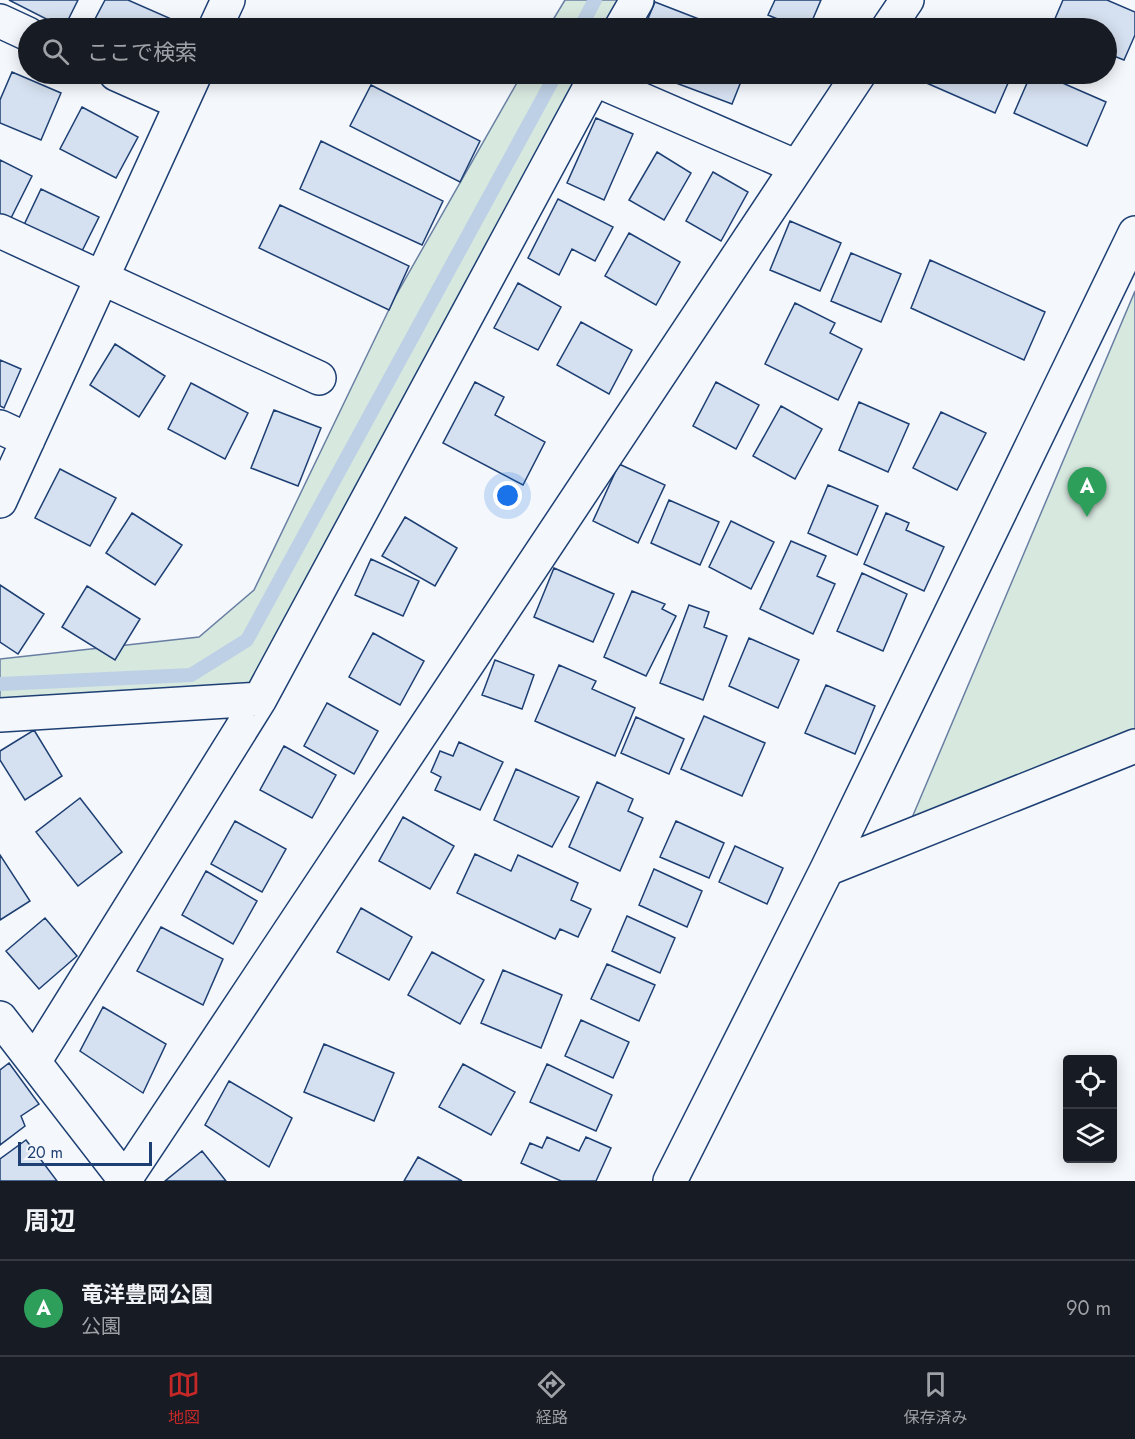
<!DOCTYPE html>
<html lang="ja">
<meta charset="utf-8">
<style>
:root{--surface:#171b24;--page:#242831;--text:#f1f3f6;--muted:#9ea1a6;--line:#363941;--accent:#c62828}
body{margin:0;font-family:Jost,"Noto Sans JP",sans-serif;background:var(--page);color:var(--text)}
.controls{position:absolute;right:18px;bottom:18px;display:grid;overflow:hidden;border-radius:6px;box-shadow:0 3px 15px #0003}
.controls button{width:54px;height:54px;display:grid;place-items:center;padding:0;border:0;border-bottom:2px solid var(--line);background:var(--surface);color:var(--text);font:30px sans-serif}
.scale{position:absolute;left:18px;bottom:15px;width:134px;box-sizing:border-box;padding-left:6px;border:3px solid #1d3f73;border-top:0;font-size:16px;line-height:21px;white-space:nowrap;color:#1d3f73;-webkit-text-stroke:4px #f4f7fb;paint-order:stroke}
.you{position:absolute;left:508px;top:496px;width:21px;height:21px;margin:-15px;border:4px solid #fff;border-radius:50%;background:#1a73e8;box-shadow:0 0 0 9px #1a73e833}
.badge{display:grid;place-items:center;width:39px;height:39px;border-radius:50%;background:var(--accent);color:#fff;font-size:20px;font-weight:700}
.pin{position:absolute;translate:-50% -50px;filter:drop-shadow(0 2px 3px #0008)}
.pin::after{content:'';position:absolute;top:32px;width:21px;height:18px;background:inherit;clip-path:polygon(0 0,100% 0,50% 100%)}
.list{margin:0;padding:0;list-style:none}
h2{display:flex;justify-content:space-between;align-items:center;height:78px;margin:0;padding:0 24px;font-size:26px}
h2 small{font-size:20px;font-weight:400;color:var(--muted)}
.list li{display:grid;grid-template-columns:39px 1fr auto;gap:18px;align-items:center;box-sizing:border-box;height:96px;padding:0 24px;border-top:2px solid var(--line)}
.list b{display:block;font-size:22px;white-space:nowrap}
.list p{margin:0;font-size:20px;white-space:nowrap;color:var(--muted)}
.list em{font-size:20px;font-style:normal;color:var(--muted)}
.icon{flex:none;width:33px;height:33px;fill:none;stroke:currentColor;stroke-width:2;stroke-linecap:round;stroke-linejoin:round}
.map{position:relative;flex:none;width:1135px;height:1181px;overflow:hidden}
.search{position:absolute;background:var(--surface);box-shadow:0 3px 15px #0003;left:18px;right:18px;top:18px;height:66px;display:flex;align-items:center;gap:15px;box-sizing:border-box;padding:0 21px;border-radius:33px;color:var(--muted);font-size:22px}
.sheet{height:174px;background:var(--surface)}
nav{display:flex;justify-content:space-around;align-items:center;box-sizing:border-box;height:84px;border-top:2px solid var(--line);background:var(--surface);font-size:16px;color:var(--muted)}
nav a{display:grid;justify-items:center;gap:3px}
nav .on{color:var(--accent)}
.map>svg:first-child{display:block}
.green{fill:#d7e8df;stroke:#687fa3;stroke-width:1.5}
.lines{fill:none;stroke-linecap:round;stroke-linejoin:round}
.stream{stroke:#bed0e5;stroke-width:14}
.building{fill:#d5e0f0;stroke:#1d3f73;stroke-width:1.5}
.minor-casing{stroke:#1d3f73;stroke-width:36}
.minor{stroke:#f4f7fb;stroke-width:33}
</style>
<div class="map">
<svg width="1135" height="1181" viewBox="0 0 1135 1181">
<rect width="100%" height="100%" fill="#f4f7fb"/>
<!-- green -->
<path class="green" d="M565,0h65l-17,28h-65z
M522,74h64l-336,640 -250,7v-62l199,-22 55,-47 141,-293z
M1135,291v451l-232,97z"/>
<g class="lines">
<!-- stream -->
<path class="stream" d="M580,28l15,-28
M0,684l191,-9 56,-35 309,-566"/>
</g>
<!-- building -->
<path class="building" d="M9,0h69l-14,28z
M105,0h23l57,25 -2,3h-75l-14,-7z
M775,0h46l-12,28h-10l-31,-13z
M1063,0h44l28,12v23l-11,25 -18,-7v-25h-55z
M655,2l67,26h-78z
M12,72l49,21 -20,47 -41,-17v-23z
M652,74h92l-12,30z
M925,74h87l-17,39 -73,-32z
M1031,74h11l64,28 -19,44 -73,-33z
M371,85l109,56 -20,41 -110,-56z
M82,107l56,30 -22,41 -56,-29z
M596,118l37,16 -29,66 -37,-17z
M321,141l122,60 -21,44 -122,-56z
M657,152l34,21 -27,47 -35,-20z
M0,160l32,16 -23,46 -9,-5z
M713,172l35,20 -27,49 -35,-20z
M41,189l58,28 -19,38 -57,-28z
M558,199l55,28 -18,34 -23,-12 -13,26 -31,-17z
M280,205l129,61 -20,44 -130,-62z
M790,221l51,22 -21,48 -50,-21z
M629,233l51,29 -24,43 -51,-29z
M851,253l50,21 -20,48 -50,-21z
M930,260l115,52 -21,48 -113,-52z
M518,283l43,24 -23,43 -44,-22z
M795,303l40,20 -5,10 32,16 -24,51 -73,-36z
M581,322l51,28 -23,44 -52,-29z
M115,344l50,32 -26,41 -49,-32z
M0,360l21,9 -17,39 -4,-2z
M475,382l29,15 -9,18 50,27 -22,43 -80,-42z
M716,382l43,23 -23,44 -43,-23z
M191,383l57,30 -23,46 -57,-30z
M859,402l50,22 -21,48 -49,-22z
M781,406l41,23 -27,50 -42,-23z
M274,410l47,18 -23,58 -47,-18z
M941,412l45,21 -29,57 -44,-22z
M619,464l46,21 -27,58 -45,-22z
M60,469l56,29 -26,48 -55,-28z
M828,485l50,21 -21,49 -49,-22z
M669,500l50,22 -19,43 -49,-22z
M132,513l50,32 -27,40 -49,-32z
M886,513l23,10 -3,7 38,17 -20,44 -60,-27z
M405,517l52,31 -22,38 -53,-30z
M731,521l43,21 -23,47 -42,-22z
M791,541l35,15 -9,20 18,8 -22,50 -53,-25z
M371,559l48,22 -16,35 -48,-21z
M554,568l60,26 -21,48 -59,-25z
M862,573l45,21 -24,57 -46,-20z
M0,585l44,29 -26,40 -18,-12z
M87,586l53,33 -25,41 -53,-33z
M632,591l33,13 -3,5 14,7 -30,60 -42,-19z
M689,605l20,7 -5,15 23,9 -24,64 -43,-17z
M373,633l51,28 -24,44 -51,-28z
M749,638l50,22 -21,48 -49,-22z
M495,660l39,15 -12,34 -40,-14z
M559,665l37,16 -4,8 43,19 -20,48 -80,-35z
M826,685l49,21 -20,48 -50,-21z
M327,703l51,28 -24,43 -50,-28z
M704,716l61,27 -23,53 -61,-27z
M636,717l48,22 -15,35 -48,-21z
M34,730l28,46 -37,24 -25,-40v-9z
M459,742l44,20 -23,48 -45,-20 6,-13 -10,-5 9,-21 13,5z
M284,746l52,29 -24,43 -52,-28z
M516,769l63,28 -27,50 -58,-27z
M597,782l36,17 -5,12 15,7 -23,53 -51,-24z
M80,798l42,54 -44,34 -42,-54z
M403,817l51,29 -24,43 -51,-28z
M235,821l51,28 -24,43 -51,-28z
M676,821l48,22 -15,35 -49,-21z
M735,846l48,22 -16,36 -48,-22z
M475,854l36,17 7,-16 60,28 -7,17 20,9 -13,28 -18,-8 -5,10 -98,-46z
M0,855l30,46 -30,19z
M654,869l48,22 -15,36 -48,-22z
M206,871l51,30 -24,43 -51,-29z
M361,908l51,29 -23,43 -52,-28z
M627,916l48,22 -15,35 -48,-22z
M45,918l32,38 -38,33 -33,-38z
M161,927l62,32 -20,46 -66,-34z
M432,952l52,28 -24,44 -52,-29z
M607,964l48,21 -16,36 -48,-22z
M503,970l59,25 -21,53 -60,-25z
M103,1007l63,37 -23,49 -63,-42z
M581,1020l48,22 -16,36 -48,-22z
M324,1044l70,29 -20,48 -70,-29z
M9,1063l30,41 -18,12 4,10 -25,19v-75z
M463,1064l52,28 -24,43 -52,-28z
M547,1064l65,31 -16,36 -66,-29z
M229,1081l63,37 -23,49 -64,-42z
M547,1137l32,14 7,-14 25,11 -15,33h-35l-40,-18 9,-20 12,5z
M26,1140l31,41h-57v-22z
M202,1151l24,30h-61z
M418,1157l44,24h-58z"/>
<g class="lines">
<defs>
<path id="minor" d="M0,21l28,13
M215,28l13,-28
M621,28l16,-28
M888,28l19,-28
M116,74l65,29
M594,79l203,88
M0,231l319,147
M0,427l28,13
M0,501l195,-427
M0,715l260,-16
M827,869l308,-123
M0,1018l126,163
M34,1062l226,-363 337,-625
M124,1181l735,-1107
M670,1181l157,-312 308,-636"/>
</defs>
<!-- minor casing -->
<use href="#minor" class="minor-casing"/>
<!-- minor -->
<use href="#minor" class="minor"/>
</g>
</svg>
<div class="controls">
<button><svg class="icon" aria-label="locate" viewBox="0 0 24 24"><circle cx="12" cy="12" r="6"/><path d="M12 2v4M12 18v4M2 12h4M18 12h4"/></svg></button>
<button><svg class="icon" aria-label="layers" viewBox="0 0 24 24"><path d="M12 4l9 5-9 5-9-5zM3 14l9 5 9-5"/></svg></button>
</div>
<div class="scale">20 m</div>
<div class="you"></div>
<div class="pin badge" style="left:1087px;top:517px;background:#2e9e5b">A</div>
<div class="search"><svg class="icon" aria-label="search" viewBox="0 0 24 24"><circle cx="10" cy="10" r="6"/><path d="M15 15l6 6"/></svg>ここで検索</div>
</div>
<section class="sheet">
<h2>周辺<small></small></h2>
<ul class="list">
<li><span class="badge" style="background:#2e9e5b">A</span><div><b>竜洋豊岡公園</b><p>公園</p></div><em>90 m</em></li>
</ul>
</section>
<nav>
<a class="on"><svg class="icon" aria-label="map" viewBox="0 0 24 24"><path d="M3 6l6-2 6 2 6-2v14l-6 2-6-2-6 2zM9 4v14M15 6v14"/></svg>地図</a>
<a><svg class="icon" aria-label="directions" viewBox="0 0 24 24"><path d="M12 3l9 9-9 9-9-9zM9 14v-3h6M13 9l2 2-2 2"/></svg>経路</a>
<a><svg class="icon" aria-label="saved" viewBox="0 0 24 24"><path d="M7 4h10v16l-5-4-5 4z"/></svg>保存済み</a>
</nav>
